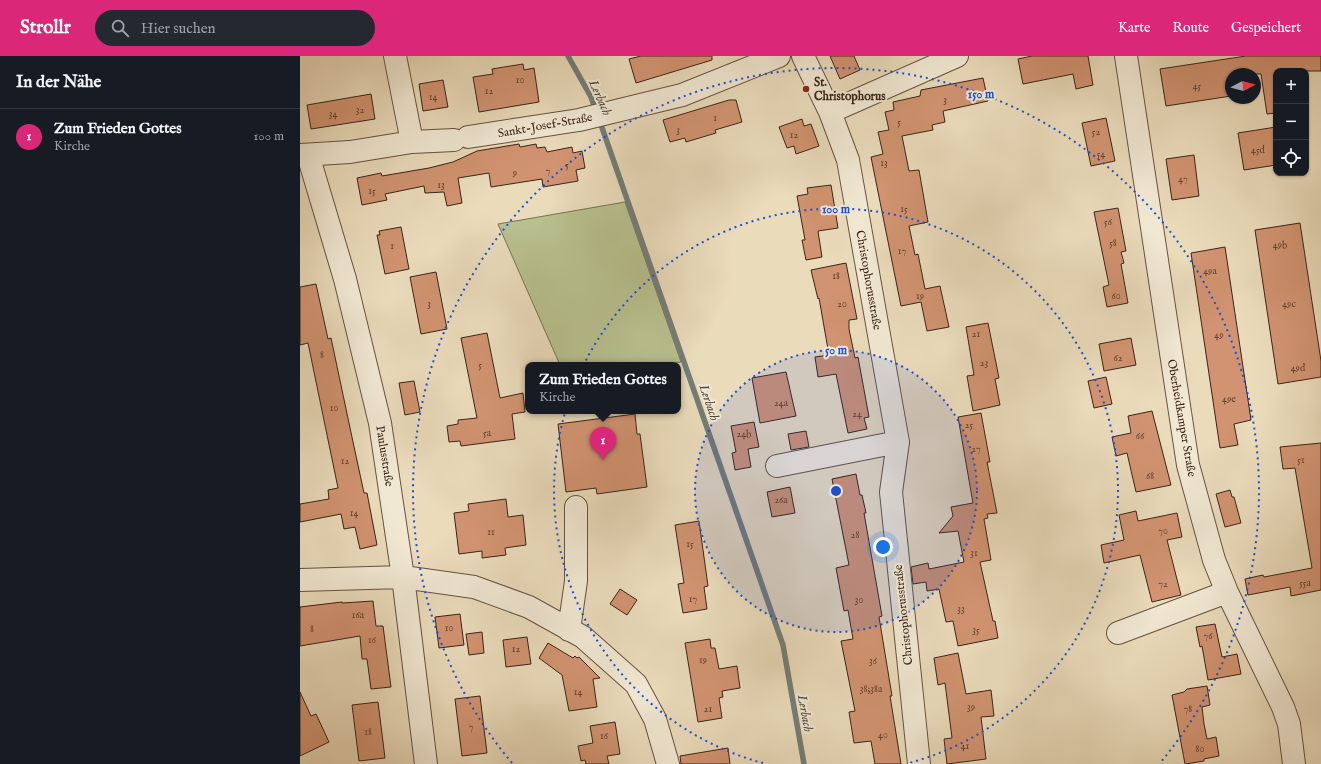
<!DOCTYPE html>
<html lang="de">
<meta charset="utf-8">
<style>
:root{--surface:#171b24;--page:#242831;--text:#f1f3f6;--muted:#9ea1a6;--line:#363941;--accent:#db2777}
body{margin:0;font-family:"IM FELL English",serif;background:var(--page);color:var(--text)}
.controls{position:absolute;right:12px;top:12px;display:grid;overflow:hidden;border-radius:8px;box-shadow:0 1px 3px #0004}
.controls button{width:36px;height:36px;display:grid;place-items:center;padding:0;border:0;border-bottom:1px solid var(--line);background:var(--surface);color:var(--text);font:20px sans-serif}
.compass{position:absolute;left:925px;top:12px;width:36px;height:36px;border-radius:50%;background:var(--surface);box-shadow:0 1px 3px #0004;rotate:83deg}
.you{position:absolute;left:583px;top:491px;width:14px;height:14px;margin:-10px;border:3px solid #fff;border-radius:50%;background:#1a73e8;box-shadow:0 0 0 6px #1a73e833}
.badge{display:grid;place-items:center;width:26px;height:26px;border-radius:50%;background:var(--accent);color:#fff;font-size:13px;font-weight:700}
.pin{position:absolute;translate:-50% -33px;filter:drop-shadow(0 1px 2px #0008)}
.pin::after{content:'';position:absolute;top:21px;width:14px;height:12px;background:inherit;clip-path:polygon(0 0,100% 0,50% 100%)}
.popup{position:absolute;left:225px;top:306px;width:156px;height:52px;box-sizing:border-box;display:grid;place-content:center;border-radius:8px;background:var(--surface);filter:drop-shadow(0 1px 3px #0005);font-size:13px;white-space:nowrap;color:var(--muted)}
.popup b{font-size:15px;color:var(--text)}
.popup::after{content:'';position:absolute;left:50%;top:100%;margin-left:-8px;border:8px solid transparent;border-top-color:var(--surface)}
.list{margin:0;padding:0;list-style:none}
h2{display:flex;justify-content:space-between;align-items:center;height:52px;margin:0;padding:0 16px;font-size:17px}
h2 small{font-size:13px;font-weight:400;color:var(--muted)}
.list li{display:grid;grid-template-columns:26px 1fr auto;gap:12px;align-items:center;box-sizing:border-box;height:56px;padding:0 16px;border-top:1px solid var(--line)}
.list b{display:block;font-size:15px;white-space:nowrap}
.list p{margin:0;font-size:13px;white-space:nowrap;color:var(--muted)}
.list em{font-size:13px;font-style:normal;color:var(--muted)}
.icon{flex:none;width:22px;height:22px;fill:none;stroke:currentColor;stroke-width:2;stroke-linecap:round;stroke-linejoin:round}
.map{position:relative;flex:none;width:1021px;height:708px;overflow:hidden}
header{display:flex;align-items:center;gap:24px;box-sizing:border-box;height:56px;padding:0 20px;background:var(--accent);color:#fff}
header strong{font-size:19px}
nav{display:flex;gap:22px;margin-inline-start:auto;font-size:14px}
.search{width:280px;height:36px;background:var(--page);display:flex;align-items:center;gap:10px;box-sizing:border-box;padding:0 14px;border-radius:22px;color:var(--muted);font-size:15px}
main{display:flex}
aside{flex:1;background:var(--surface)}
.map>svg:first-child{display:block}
.green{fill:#b8c08f;stroke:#797253}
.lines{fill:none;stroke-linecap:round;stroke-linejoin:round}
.stream{stroke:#747d78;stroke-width:5.5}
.building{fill:#d19371;stroke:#3a2417}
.minor-casing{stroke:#665240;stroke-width:24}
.minor{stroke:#f1e8d3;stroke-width:22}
.ring{fill:none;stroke:#1d4ed8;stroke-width:2;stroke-dasharray:2 4}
.poi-dot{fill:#8f2418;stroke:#f1e8d3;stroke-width:1.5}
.labels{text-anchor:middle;stroke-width:4;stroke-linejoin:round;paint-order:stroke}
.number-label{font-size:10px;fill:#60402e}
.poi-label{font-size:12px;font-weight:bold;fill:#3a2417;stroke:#f1e8d3;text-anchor:start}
.street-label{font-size:12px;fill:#3a2417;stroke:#f1e8d3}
.water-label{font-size:13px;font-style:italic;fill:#524940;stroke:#f1e8d3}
.centre{fill:#1d4ed8;stroke:#f1e8d3;stroke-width:2}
.ring-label{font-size:12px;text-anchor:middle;font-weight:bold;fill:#1d4ed8;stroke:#f1e8d3;stroke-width:4;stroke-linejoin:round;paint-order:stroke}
</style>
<header>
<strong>Strollr</strong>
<div class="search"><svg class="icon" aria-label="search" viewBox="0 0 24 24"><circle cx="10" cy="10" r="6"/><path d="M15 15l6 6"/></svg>Hier suchen</div>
<nav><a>Karte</a><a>Route</a><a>Gespeichert</a></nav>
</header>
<main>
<aside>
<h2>In der Nähe<small></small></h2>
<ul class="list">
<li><span class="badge">1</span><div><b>Zum Frieden Gottes</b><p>Kirche</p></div><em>100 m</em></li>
</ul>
</aside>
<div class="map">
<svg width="1021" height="708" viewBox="0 0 1021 708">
<rect width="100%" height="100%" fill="#eadbbb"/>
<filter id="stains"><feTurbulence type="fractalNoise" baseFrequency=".005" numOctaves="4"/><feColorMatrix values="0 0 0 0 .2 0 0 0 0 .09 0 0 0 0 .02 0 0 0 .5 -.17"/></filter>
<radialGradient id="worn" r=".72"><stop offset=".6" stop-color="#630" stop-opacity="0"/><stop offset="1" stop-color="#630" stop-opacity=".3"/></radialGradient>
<!-- green -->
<path class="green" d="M325,146l56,160 -15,3h-106l-62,-141z"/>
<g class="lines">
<!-- stream -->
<path class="stream" d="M268,0l23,41 5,14
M299,63l184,526 21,119"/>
</g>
<!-- building -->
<path class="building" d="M341,0h71v4l-76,23 -7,-24z
M530,0h24l6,14 -20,9z
M732,0h56l5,29 -17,4 -3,-15 -50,10 -5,-25z
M946,0h75v15h-45v42l-9,1 -6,-40h-30v22l-65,10 -6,-37z
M223,8l1,6 10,-2 5,34 -60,10 -6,-35 20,-3 -1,-5z
M683,22l5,23 -45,10 2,11 -13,3 1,5 -31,6 7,35 10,-1 9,52 -19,4 6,29 3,-1 7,35 15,-3 9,41 -22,4 -6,-29 -20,4 -30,-149 12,-3 -5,-22 11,-2 -4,-18 9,-2 -1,-8 27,-6 1,-6z
M143,24l5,27 -25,4 -4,-27z
M71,38l4,25 -64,10 -4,-24z
M429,44h7l6,22 -27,8 1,3 -30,9 -1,-4 -15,4 -7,-22z
M806,62l9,43 -24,5 -9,-43z
M502,63l2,7 7,-2 8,22 -23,8 -2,-8 -7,2 -8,-21z
M976,71v38l-32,5 -6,-37z
M219,88l1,3 16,-3 1,4 8,-1 2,5 25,-5 1,6 9,-2 3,17 -9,2 2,11 -35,6 -1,-8 -51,8 -2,-14 -31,5 4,25 -15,3 -3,-14 -19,1 -1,-7 -39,8 2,6 -25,5 -5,-27 24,-5 1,3 47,-8 24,-6 24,-11z
M894,99l5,41 -27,4 -6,-41z
M531,129l7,43 -20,3 4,26 -16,3 -4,-20h3l-8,-44 11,-2 -1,-6z
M818,152l8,43 -5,1 3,11 -3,1 7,39 -21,4 -4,-20 6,-2 -15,-73z
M1000,167l21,138v16l-43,7 -23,-154z
M101,171l8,42 -24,5 -8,-39h3l-1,-4z
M925,191l26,173 -17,4 4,21 -18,3 -29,-195z
M546,207l11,56 -8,1v9l6,29 3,-1 11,60 -5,1 3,11 -19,4 -12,-59 -18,3 -3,-20 14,-2 -10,-57 -1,1 -7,-29z
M136,216l11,57 -26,5 -11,-57z
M16,228l12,55 3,-1 22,104 11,51h3l10,52 -17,4 -5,-22 -11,2 -3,-15 -41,8v-18l29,-5 -1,-9 10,-2 -30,-145 -8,2v-58z
M688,267l11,55 -4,1 5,26 -27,6 -6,-35 7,-1 -8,-48z
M187,277l13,65 23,-5 2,19 -13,2 3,25 -54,7 -1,-5 -11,1 -2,-16 11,-2v-4l19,-2 -16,-80z
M831,282l5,27 -32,6 -5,-27z
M486,316l10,44 -36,7 -8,-45z
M806,321l6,27 -18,4 -6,-27z
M114,325l6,31 -15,3 -6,-32z
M852,355l19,74 -35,7 -9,-39 -11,3 -4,-19 19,-4 -3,-17z
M681,357l9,49h-3l10,51 -10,1 1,4 -4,1 7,41 -11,2 13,59h2l3,17 -40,8 -5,-25 -7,1 -7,-33 -12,2 -1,-9 -13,2 -2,-17 17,-4 1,6 35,-7 -6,-31 -19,2 14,-17 -2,-9 22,-4 -15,-86z
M335,358l2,20h3l7,53 -50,7 -1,-6 -30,4 -8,-68z
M454,366l5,25 -11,2 3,18 -16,3 -3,-17 4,-1 -5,-26z
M506,375l3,16 -18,3 -3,-16z
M1021,387v147l-30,6 -1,-9 -42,8 -3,-16 18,-4 1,2 48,-9 -17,-100 -12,1 -3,-22z
M556,418l4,21h2l4,18h-2l18,103 -3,1 13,79h-2l11,68h-26l-4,-23 -17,2 -5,-31 6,-1 -14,-70 12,-2 -5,-29 -4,1 -8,-43 13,-3 -17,-86z
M490,431l5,26 -23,4 -5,-25z
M930,434l2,7h2l7,26 -16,4 -9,-33z
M206,443l2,18 15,-2 3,30 -21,3 1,7 -24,3v-7l-23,3 -5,-41 15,-2 -1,-7z
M836,455l2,10 39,-8 5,24 -15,3 14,55 -29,7 -12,-47 -36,8 -3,-18 23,-5 -5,-25z
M399,465l9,65 -4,1 3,22 -24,4 -5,-29 6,-1 -9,-58z
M320,533l17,11 -10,15 -17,-11z
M73,545l3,25h7l8,61 -20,2 -4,-30h-5l-2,-23 -60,10v-39l42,-5v1z
M160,558l4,31 -25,3 -4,-31z
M915,568l7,33 15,-3 4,20 -33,6 -6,-34 -2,1 -4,-20z
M182,576l2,21 -15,2 -3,-21z
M227,581l4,27 -25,3 -3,-27z
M410,583l1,9h4l4,21 18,-3 3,22 -18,3 1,6 -4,1 3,20 -24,4 -13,-79z
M248,587l25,15 2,-2 2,2 2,-1 21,21 -7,1 4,28 -28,4 -7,-36 -23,-17z
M658,597l8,41 25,-4 3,26 -13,1 5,42 -39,5 -3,-25 8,-1 -7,-55 -7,2 -4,-27z
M907,630l3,19 -8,2 2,17 3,15 9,-2 3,19 -15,3v2l-19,3 -13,-69 12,-3 3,-3z
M0,636l11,24 5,-2 13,28 -29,14z
M180,640l7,57 -25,3 -7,-57z
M78,646l7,56 -26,3 -7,-56z
M315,666l5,32 -13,2 2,8h-23l-1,-4 -4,1 -3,-15 15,-3 -3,-17z
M428,692l2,16h-49l-1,-8z"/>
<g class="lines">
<defs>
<path id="minor" d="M503,0l27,56 18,48 50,282 -7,50 28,272
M826,0l62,409 26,95 13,32 56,115 6,17 5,40
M530,56l127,-56
M168,81l111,-17 103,-25 97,-39
M112,86l42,-2
M0,99l50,-3 62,-10 -17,-86
M8,99l37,124 35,144 23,154 23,187
M477,410l121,-24
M0,524l103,-3 71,10 55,20 54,30 53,47 19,35 13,45
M269,574l7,-49v-74
M818,577l109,-41"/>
</defs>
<!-- minor casing -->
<use href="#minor" class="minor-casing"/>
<!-- minor -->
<use href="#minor" class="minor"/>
</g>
<!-- distance rings -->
<circle cx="536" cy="435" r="141" fill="#1d4ed8" fill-opacity=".12"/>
<g class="ring">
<circle cx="536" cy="435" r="141"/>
<path d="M463 707A282 282 0 1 1 609 707"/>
<path d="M212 707A423 423 0 1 1 860 707"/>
</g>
<!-- markers -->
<circle class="poi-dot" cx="506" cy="33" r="4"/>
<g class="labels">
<!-- number labels -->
<g class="number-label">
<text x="220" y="27">10</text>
<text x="897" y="33">45</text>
<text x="189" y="38">12</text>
<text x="133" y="44">14</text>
<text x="645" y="47">3</text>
<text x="60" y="57">32</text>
<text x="33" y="61">34</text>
<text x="415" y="65">1</text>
<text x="599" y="69">5</text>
<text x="378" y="77">3</text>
<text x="796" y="79">52</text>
<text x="494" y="82">12</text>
<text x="958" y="97">45d</text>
<text x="801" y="101">54</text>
<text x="584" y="110">13</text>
<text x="267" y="112">5</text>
<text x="248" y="118">7</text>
<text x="215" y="120">9</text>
<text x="883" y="126">47</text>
<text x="141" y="132">13</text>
<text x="72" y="138">15</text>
<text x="604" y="156">15</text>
<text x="808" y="169">56</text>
<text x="813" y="190">58</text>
<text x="980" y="192">49b</text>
<text x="92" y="193">1</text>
<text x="602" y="198">17</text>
<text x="910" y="218">49a</text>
<text x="536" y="223">18</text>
<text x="620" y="243">19</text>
<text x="816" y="243">60</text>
<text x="129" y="251">3</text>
<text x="542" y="251">20</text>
<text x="989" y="251">49c</text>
<text x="676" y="281">21</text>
<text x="919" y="282">49</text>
<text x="22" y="302">8</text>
<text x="818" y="305">62</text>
<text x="684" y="310">23</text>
<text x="180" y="312">5</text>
<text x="998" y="315">49d</text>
<text x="929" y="346">49e</text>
<text x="481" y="350">24a</text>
<text x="34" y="355">10</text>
<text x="557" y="361">24</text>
<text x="669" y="372">25</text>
<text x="187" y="380">5a</text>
<text x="444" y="381">24b</text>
<text x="840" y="383">66</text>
<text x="676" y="396">27</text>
<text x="1001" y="407">51</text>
<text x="45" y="408">12</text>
<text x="850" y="423">68</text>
<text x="481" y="447">26a</text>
<text x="54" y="460">14</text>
<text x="863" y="478">70</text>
<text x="191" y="479">11</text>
<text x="555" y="482">28</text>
<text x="390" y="491">15</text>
<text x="674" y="500">31</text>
<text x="1005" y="530">55a</text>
<text x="863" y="531">72</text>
<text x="393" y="546">17</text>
<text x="559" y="547">30</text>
<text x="661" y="556">33</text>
<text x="58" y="562">16a</text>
<text x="149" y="575">10</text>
<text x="12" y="576">8</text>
<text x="676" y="577">35</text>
<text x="908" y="583">76</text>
<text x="72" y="587">16</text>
<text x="216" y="596">12</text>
<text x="403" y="607">19</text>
<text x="573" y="608">36</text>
<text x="571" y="636">38;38a</text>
<text x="278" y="639">14</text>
<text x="671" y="654">39</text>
<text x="408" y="656">21</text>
<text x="888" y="656">78</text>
<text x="171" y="674">7</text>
<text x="68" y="679">18</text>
<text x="583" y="682">40</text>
<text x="304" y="683">16</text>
<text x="665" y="693">41</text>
<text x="900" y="696">80</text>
</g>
<!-- poi labels -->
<g class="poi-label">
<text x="514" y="30">St.<tspan x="514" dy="14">Christophorus</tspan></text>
</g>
<!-- street labels -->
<g class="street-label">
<text transform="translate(245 69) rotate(-10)" y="4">Sankt-Josef-Straße</text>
<text transform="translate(569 224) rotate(80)" y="4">Christophorusstraße</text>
<text transform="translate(882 362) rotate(80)" y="4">Oberheidkamper Straße</text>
<text transform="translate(85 400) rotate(81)" y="4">Paulusstraße</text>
<text transform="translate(603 559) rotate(-96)" y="4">Christophorusstraße</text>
</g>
<!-- water labels -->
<g class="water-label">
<text transform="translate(301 41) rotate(66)" y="5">Lerbach</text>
<text transform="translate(410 346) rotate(71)" y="5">Lerbach</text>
<text transform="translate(506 657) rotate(80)" y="5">Lerbach</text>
</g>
</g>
<circle cx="536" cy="435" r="6" class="centre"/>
<g class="ring-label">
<text x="681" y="42">150 m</text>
<text x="536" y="157">100 m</text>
<text x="536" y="298">50 m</text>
</g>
<rect width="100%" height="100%" filter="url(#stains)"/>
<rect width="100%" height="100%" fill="url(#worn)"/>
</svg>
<div class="controls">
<button>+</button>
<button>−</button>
<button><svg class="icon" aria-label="locate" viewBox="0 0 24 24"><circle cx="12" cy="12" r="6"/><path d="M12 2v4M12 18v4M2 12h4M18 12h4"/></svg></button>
</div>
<svg class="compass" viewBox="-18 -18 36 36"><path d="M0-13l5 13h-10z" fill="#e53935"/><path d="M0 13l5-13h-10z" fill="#9ea1a6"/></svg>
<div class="you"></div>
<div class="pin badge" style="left:303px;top:404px">1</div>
<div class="popup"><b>Zum Frieden Gottes</b>Kirche</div>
</div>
</main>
